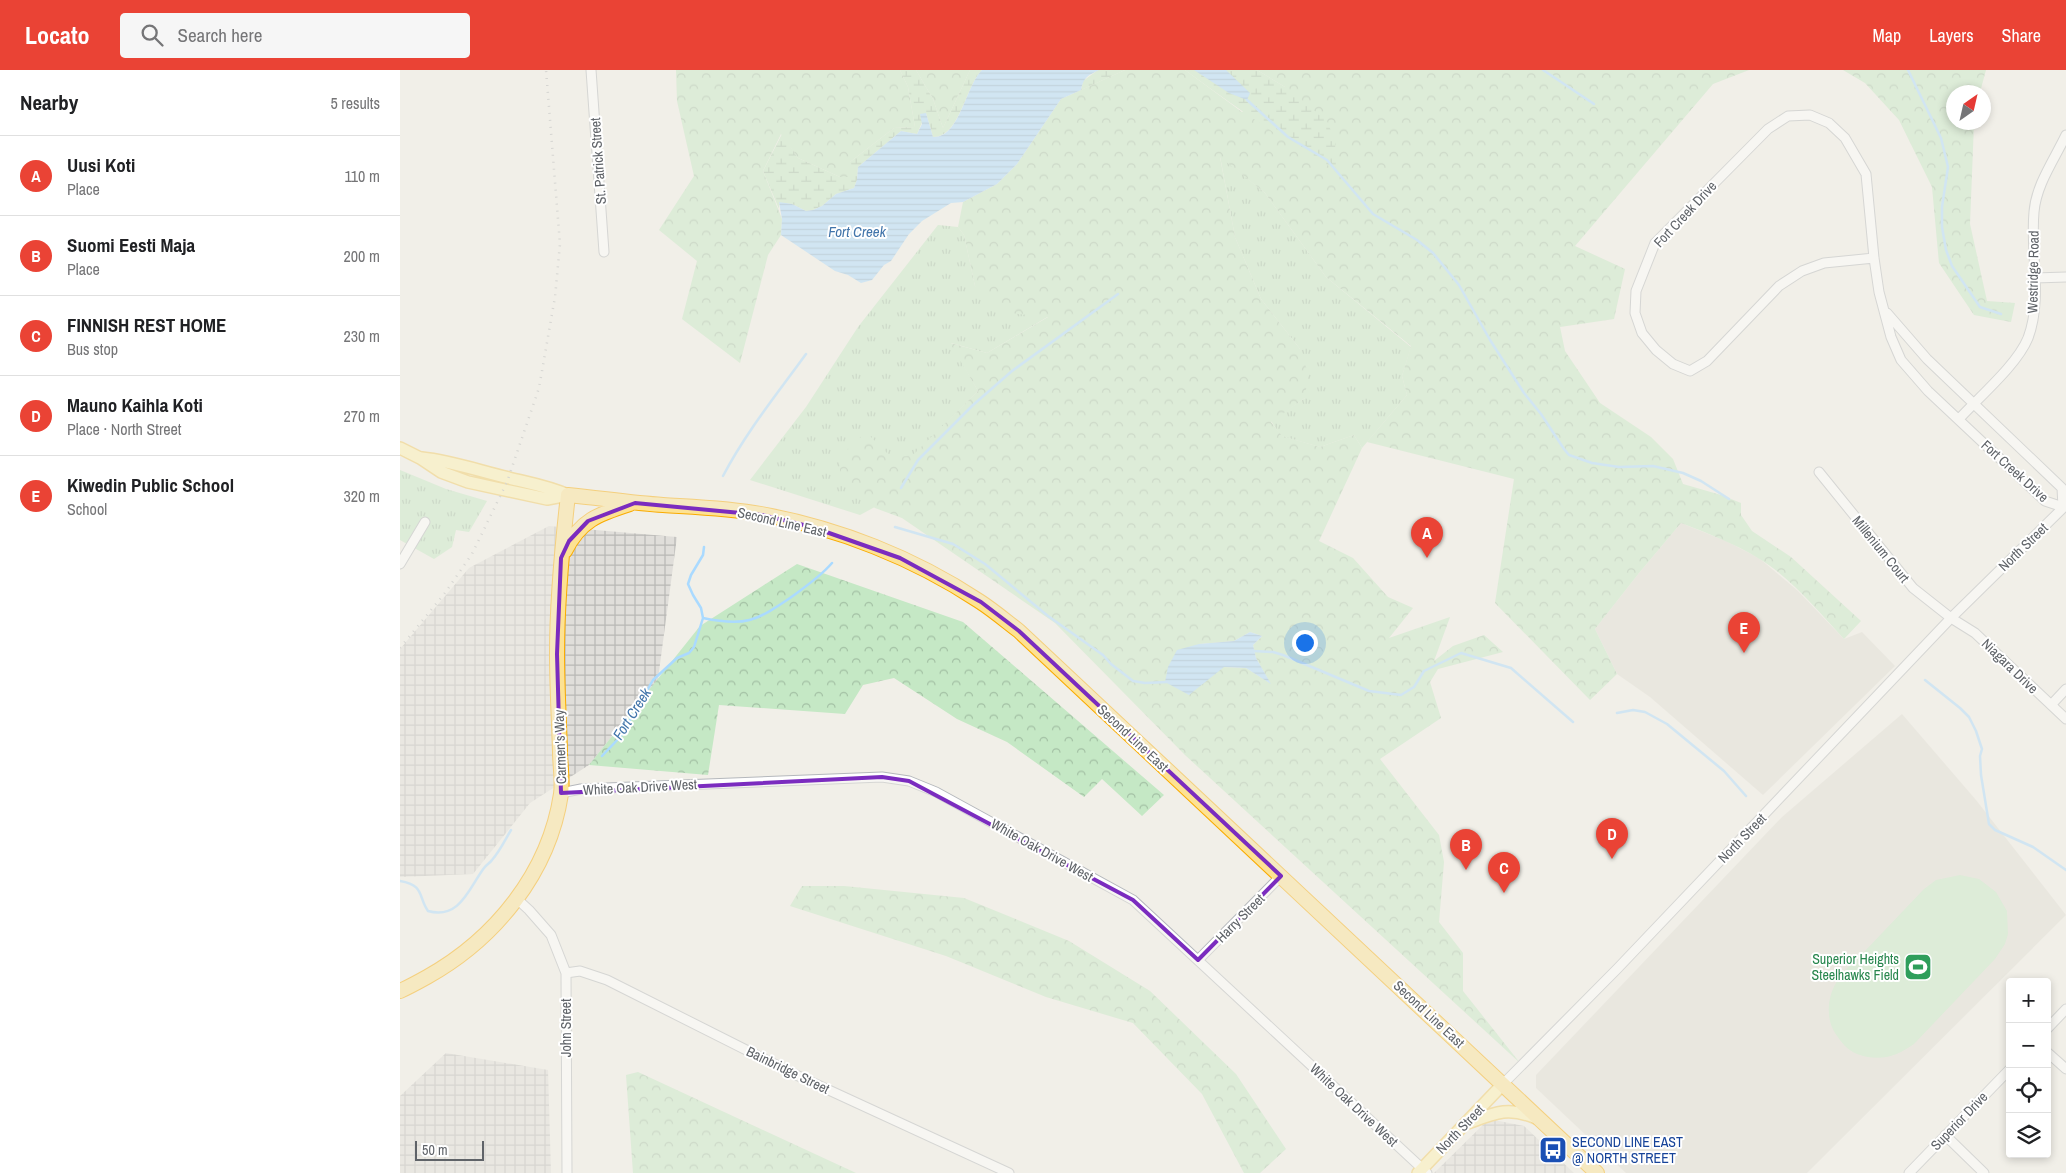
<!DOCTYPE html>
<meta charset="utf-8">
<style>
:root{--surface:#fff;--page:#f6f6f6;--text:#202124;--muted:#757577;--line:#e0e0e0;--accent:#ea4335}
body{margin:0;font-family:"Archivo Narrow",sans-serif;background:var(--page);color:var(--text)}
.controls{position:absolute;right:15px;bottom:15px;display:grid;overflow:hidden;border-radius:5px;box-shadow:0 2px 8px #0003}
.controls button{width:45px;height:45px;display:grid;place-items:center;padding:0;border:0;border-bottom:1px solid var(--line);background:var(--surface);color:var(--text);font:25px sans-serif}
.compass{position:absolute;left:1546px;top:15px;width:45px;height:45px;border-radius:50%;background:var(--surface);box-shadow:0 2px 8px #0003;rotate:34deg}
.scale{position:absolute;left:15px;bottom:12px;width:69px;box-sizing:border-box;padding-left:5px;border:2px solid #5f6368;border-top:0;font-size:14px;line-height:18px;white-space:nowrap;color:#5f6368;-webkit-text-stroke:4px #fff;paint-order:stroke}
.you{position:absolute;left:904px;top:572px;width:18px;height:18px;margin:-12px;border:4px solid #fff;border-radius:50%;background:#1a73e8;box-shadow:0 0 0 8px #1a73e833}
.badge{display:grid;place-items:center;width:32px;height:32px;border-radius:50%;background:var(--accent);color:#fff;font-size:16px;font-weight:700}
.pin{position:absolute;translate:-50% -41px;filter:drop-shadow(0 1px 2px #0008)}
.pin::after{content:'';position:absolute;top:26px;width:18px;height:15px;background:inherit;clip-path:polygon(0 0,100% 0,50% 100%)}
.list{margin:0;padding:0;list-style:none}
h2{display:flex;justify-content:space-between;align-items:center;height:65px;margin:0;padding:0 20px;font-size:21px}
h2 small{font-size:16px;font-weight:400;color:var(--muted)}
.list li{display:grid;grid-template-columns:32px 1fr auto;gap:15px;align-items:center;box-sizing:border-box;height:80px;padding:0 20px;border-top:1px solid var(--line)}
.list b{display:block;font-size:19px;white-space:nowrap}
.list p{margin:0;font-size:16px;white-space:nowrap;color:var(--muted)}
.list em{font-size:16px;font-style:normal;color:var(--muted)}
.icon{flex:none;width:28px;height:28px;fill:none;stroke:currentColor;stroke-width:2;stroke-linecap:round;stroke-linejoin:round}
.map{position:relative;flex:none;width:1666px;height:1103px;overflow:hidden}
header{display:flex;align-items:center;gap:30px;box-sizing:border-box;height:70px;padding:0 25px;background:var(--accent);color:#fff}
header strong{font-size:24px}
nav{display:flex;gap:28px;margin-inline-start:auto;font-size:18px}
.search{width:350px;height:45px;background:var(--page);display:flex;align-items:center;gap:12px;box-sizing:border-box;padding:0 18px;border-radius:5px;color:var(--muted);font-size:19px}
main{display:flex}
aside{flex:1;background:var(--surface)}
.map>svg:first-child{display:block}
.industrial{fill:url(#industrial-grid)}
.education{fill:#e1ded6}
.grass{fill:url(#grass-tufts)}
.forest{fill:url(#forest-crowns);fill-rule:evenodd}
.wetland{fill:url(#wetland-marsh)}
.pitch{fill:#c5e8c5}
.water{fill:url(#water-rules)}
.lines{fill:none;stroke-linecap:round;stroke-linejoin:round}
.stream{stroke:#aadaff;stroke-width:2.5}
.minor-casing{stroke:#b5b8bc;stroke-width:11}
.major-casing{stroke:#f2c960;stroke-width:14}
.highway-casing{stroke:#f9ab00;stroke-width:16}
.minor{stroke:#fff;stroke-width:9}
.major{stroke:#fff2af;stroke-width:11}
.highway{stroke:#fde293;stroke-width:14}
.rail{stroke:#b6b7b8;stroke-width:2.5;stroke-dasharray:1 6;stroke-linecap:butt}
.marked{fill:none;stroke:#7b2cbf;stroke-width:4;stroke-linejoin:round}
.labels{text-anchor:middle;stroke-width:4;stroke-linejoin:round;paint-order:stroke}
.street-label{font-size:14px;fill:#5f6368;stroke:#fff}
.leisure-label{font-size:14px;fill:#27864d;stroke:#fff;text-anchor:end}
.transit-label{font-size:14px;fill:#164399;stroke:#fff;text-anchor:start}
.water-label{font-size:15px;font-style:italic;fill:#4174aa;stroke:#fff}
</style>
<header>
<strong>Locato</strong>
<div class="search"><svg class="icon" aria-label="search" viewBox="0 0 24 24"><circle cx="10" cy="10" r="6"/><path d="M15 15l6 6"/></svg>Search here</div>
<nav><a>Map</a><a>Layers</a><a>Share</a></nav>
</header>
<main>
<aside>
<h2>Nearby<small>5 results</small></h2>
<ul class="list">
<li><span class="badge">A</span><div><b>Uusi Koti</b><p>Place</p></div><em>110 m</em></li>
<li><span class="badge">B</span><div><b>Suomi Eesti Maja</b><p>Place</p></div><em>200 m</em></li>
<li><span class="badge">C</span><div><b>FINNISH REST HOME</b><p>Bus stop</p></div><em>230 m</em></li>
<li><span class="badge">D</span><div><b>Mauno Kaihla Koti</b><p>Place · North Street</p></div><em>270 m</em></li>
<li><span class="badge">E</span><div><b>Kiwedin Public School</b><p>School</p></div><em>320 m</em></li>
</ul>
</aside>
<div class="map">
<svg width="1666" height="1103" viewBox="0 0 1666 1103">
<defs>
<pattern id="industrial-grid" width="8" height="8" patternUnits="userSpaceOnUse" patternTransform="scale(1.25)"><rect width="8" height="8" fill="#e0deda"/><path d="M0 4h8M4 0v8" fill="none" stroke="#b9b8b5"/></pattern>
<pattern id="grass-tufts" width="24" height="20" patternUnits="userSpaceOnUse" patternTransform="scale(1.25)"><rect width="24" height="20" fill="#c5e8c5"/><path d="M3 7l-1-3M5 7V3M7 7l1-3M15 17l-1-3M17 17v-4M19 17l1-3" fill="none" stroke="#a3c0a4"/></pattern>
<pattern id="forest-crowns" width="20" height="18" patternUnits="userSpaceOnUse" patternTransform="scale(1.25)"><rect width="20" height="18" fill="#c5e8c5"/><path d="M2 6a3 3 0 1 1 6 0M12 15a3 3 0 1 1 6 0" fill="none" stroke="#a3c0a4"/></pattern>
<pattern id="wetland-marsh" width="20" height="14" patternUnits="userSpaceOnUse" patternTransform="scale(1.25)"><rect width="20" height="14" fill="#c5e8c5"/><path d="M1 5h8M5 5V1M11 12h8M15 12V8" fill="none" stroke="#a3c0a4"/></pattern>
<pattern id="water-rules" width="6" height="5" patternUnits="userSpaceOnUse" patternTransform="scale(1.25)"><rect width="6" height="5" fill="#aadaff"/><path d="M0 2.5h6" fill="none" stroke="#8eb4d2"/></pattern>
</defs>
<rect width="100%" height="100%" fill="#f1efe8"/>
<!-- industrial -->
<path class="industrial" d="M149,456l128,11 -19,142 -69,86 -59,38 -57,71 -73,3v-228l69,-81z
M46,983l102,17 3,103h-151v-77z
M1089,1049l35,7 50,47h-140z"/>
<!-- education -->
<path class="education" d="M1281,453l45,18 33,17 39,33 46,48 18,-7 33,34 -132,129 -113,-98 -33,-23 -22,-45 44,-56z
M1502,644l74,86 90,115 -259,258h-181l-90,-85v-13l246,-258z"/>
<!-- grass -->
<path class="grass" d="M820,86l45,37 61,84 85,70 -9,29 5,19 -45,53 -8,-13 -34,12 -39,-11 -10,-15 34,-23 -5,-49 -39,-50 -26,-62z
M538,155l20,2 6,8 11,51 74,30 -62,37 -36,-10 27,48 -64,64 -30,47 -24,13 -110,-35 56,-73 52,-80z
M0,400l46,19 41,12 -18,31 -13,-2 -4,17 -18,12 -34,-19z"/>
<!-- forest -->
<path class="forest" d="M276,0h224l8,17 7,40 -21,1 -44,34v15h-10l-42,-19 -17,-24 -18,37 19,48 -1,16 -13,20 -28,108 -58,-44 15,-58 -38,-31 35,-54 -17,-75z
M516,0h54l-27,58 -10,-29z
M725,0h60l57,42 43,-25 -28,-17h492l-36,14 -138,162 50,23 -11,50 -54,8 5,24 35,52 51,34 22,22 10,25 38,11 20,8v12l11,16 39,26 70,64 -17,18c-25,-27 -55,-63 -86,-81 -25,-15 -51,-25 -77,-35l-42,50 -44,56 22,45 -27,26 -95,-97 19,-124 -147,-37 40,-47 -5,-19 9,-30 -85,-69 -61,-84 -45,-36 15,80 26,62 39,50 8,24 -3,25 -34,24 11,14 38,11 34,-12 8,13 -43,93 34,17 35,39 25,11 -24,30 61,-21 -16,44 19,-15 31,-11 19,17 -65,17 -8,13 11,36 -61,41 59,76 5,27 -5,60 24,31v38l57,72 -335,-308 -130,-132 -153,-105 -27,-10 -35,-30v-22l26,-24 26,26 21,-3 65,-64 -28,-48 37,10 61,-36 -48,-5 -25,-26 -11,-51 -6,-8 5,-25 34,-18 20,-20 44,-65zM850,562l12,4 -9,9 3,13 14,25 -24,-15 -22,-1 -25,-23 35,-3z
M1443,0h143l-6,22h-26v30l20,1 -4,101 17,77 28,2 -4,19 -37,-7 -35,-52 -7,-76 -33,-67 -34,-37z
M397,494l166,58 201,173 -22,21 -40,-37 -18,18 -77,-55 -50,-23 -63,-41 -31,7 -18,29 -126,-9 -11,70 -119,-10 111,-139z
M402,816h42l120,12 105,43 81,50 86,83 50,75 -26,24h-16l-42,-79 -69,-71 -87,-26 -100,-41 -156,-50z
M238,1002l218,101h-223l-7,-98z"/>
<!-- wetland -->
<path class="wetland" d="M500,0h16l17,29 10,29 27,-58h12c-17,17 -22,67 -49,67l-7,-24 -9,21 -16,-3 -43,36 -1,13 -3,8 -18,6 -14,12 -9,4 -7,1 -14,-7 -13,-1v6l-16,-38 19,-37 16,24 42,19h10v-15l44,-34 21,-1 -7,-40z
M698,0h27l-44,20 2,-9z
M785,0h72l28,17 42,34 8,20 1,29c-53,-29 -102,-64 -151,-100z"/>
<!-- pitch -->
<path class="pitch" d="M1560,805l19,4 17,13 11,19 1,23 -3,10 -10,15 -81,85c-18,13 -35,18 -57,10 -10,-4 -16,-12 -22,-21 -9,-14 -8,-35 1,-50 6,-12 18,-22 28,-31 20,-21 40,-42 60,-63l12,-9z"/>
<!-- water -->
<path class="water" d="M582,0h117c-10,5 -16,7 -18,20l-20,9 -44,65 -20,20 -34,18 -12,1 -29,18 -13,13 -18,27 -7,4 -12,15 -11,3 -13,-8 -13,-4 -54,-36 1,-16 -3,-17 13,2 14,7 7,-1 9,-4 14,-12 18,-6 3,-8 1,-13 43,-36 16,3 5,-10 -2,-10 6,-1 7,24c27,1 32,-50 49,-67z
M794,0h32l24,23 -3,7 -18,-7z
M850,562l12,4 -9,9 3,13 15,26 -25,-16 -22,-1 -35,28 -24,-13 3,-15 9,-17 22,-6 35,-3z"/>
<g class="lines">
<!-- stream -->
<path class="stream" d="M1143,0l51,34
M1508,0l33,68 7,29 -6,40v20l4,23 6,16 28,41 21,7
M847,30l41,37 39,23 46,54 44,26 16,13 26,32 31,55 34,53 17,21 23,35 5,6 23,8 27,4 34,-1 30,7 18,8 28,18
M323,406c23,-44 54,-82 83,-122
M501,418l17,-28 55,-55 39,-34 106,-77
M495,457l58,17 32,20 63,52 55,39 8,9 22,17 12,2 22,-1
M303,548c42,9 53,3 87,-20 15,-11 30,-21 42,-35
M853,581l20,1 10,3 86,36 32,4 13,-8 10,-16 37,-18 50,15 62,54
M1525,610l35,28 9,9 7,14 6,18 -2,7 1,19 8,49 6,6 38,17 33,23
M1217,643l16,-3 12,2 22,12 57,47 22,25
M202,686l19,-20 32,-56 24,-22 12,-5 5,-6 9,-29 -2,-10 -8,-13 -5,-11 3,-9 12,-20 1,-8
M0,811c25,4 18,16 28,30 32,9 41,-23 56,-43 2,-3 6,-5 8,-8 8,-9 13,-20 19,-30"/>
<defs>
<path id="minor" d="M191,0l13,182
M1474,188l-50,5 -22,8 -23,15 -72,75 -17,10 -17,-7 -17,-14 -14,-17 -7,-20 1,-22 19,-48 113,-114 20,-13 22,-1 19,8 16,15 21,36 8,84 5,34 12,45 10,23 27,31 117,110 18,6
M1635,208l31,-1
M1487,243l40,46 135,129 1,19
M1559,349c20,-22 58,-54 69,-81 15,-40 2,-84 6,-126 2,-27 20,-52 32,-77
M1419,402l94,116 38,30 24,15 91,86
M0,494l25,-42
M1651,635l15,-16
M161,723l20,-4 301,-12 27,4 27,11 197,108 294,273
M117,829l12,11 22,25 15,38 1,200
M798,890l83,-84
M166,903l14,-2 27,9 187,94 215,99
M1647,959l19,-20
M1647,982l19,17
M1103,1014l114,-115 334,-351 115,-113
M1545,1065l39,38
M1509,1103l101,-104"/>
<path id="major" d="M0,378l20,10 21,14 27,10 79,17 21,-4
M22,388c30,3 57,13 87,20 20,5 39,8 59,17
M1068,1053c26,-10 40,-17 68,-5
M1018,1103l85,-89"/>
<path id="highway" d="M165,481c15,-31 34,-37 65,-47
M0,921c9,-4 18,-9 27,-14 68,-38 122,-104 134,-183 2,-13 -1,-29 -1,-42 -1,-33 -3,-66 -3,-99 0,-53 5,-105 11,-158 32,3 63,8 95,10 33,2 66,3 98,9 77,14 153,44 218,87 14,9 27,20 40,30l578,542"/>
</defs>
<!-- minor casing -->
<use href="#minor" class="minor-casing"/>
<!-- major casing -->
<use href="#major" class="major-casing"/>
<!-- highway casing -->
<use href="#highway" class="highway-casing"/>
<!-- minor -->
<use href="#minor" class="minor"/>
<!-- major -->
<use href="#major" class="major"/>
<!-- highway -->
<use href="#highway" class="highway"/>
<!-- rail -->
<path class="rail" d="M0,578l45,-55 27,-39 35,-72 32,-94 16,-91 5,-53 -14,-174"/>
</g>
<!-- marked area -->
<path d="M0 0H1666V1103H0ZM235,433l127,12 50,12 88,31 81,44 38,29 262,245 -83,84 -65,-60 -224,-119 -27,-4 -321,16 -4,-139 4,-96 8,-17 19,-20z" fill="#f1efe8" fill-opacity=".55" fill-rule="evenodd"/>
<path class="marked" d="M235,433l127,12 50,12 88,31 81,44 38,29 262,245 -83,84 -65,-60 -224,-119 -27,-4 -321,16 -4,-139 4,-96 8,-17 19,-20z"/>
<!-- icons -->
<defs>
<symbol id="stadium-square" viewBox="-11 -11 22 22"><rect x="-9" y="-9" width="18" height="18" rx="4" fill="#2e9e5b" stroke="#fff"/><path d="M0-5a6.5 5 0 1 0 0 10a6.5 5 0 1 0 0-10ZM-3.5-1.8h7v3.6h-7Z" fill="#fff"/></symbol>
<symbol id="bus-square" viewBox="-11 -11 22 22"><rect x="-9" y="-9" width="18" height="18" rx="4" fill="#1a4fb4" stroke="#fff"/><path d="M-5-6H5V4H4V6H2V4H-2V6H-4V4H-5ZM-3.5-4V0h7V-4ZM-3.5 1.2v1.5H-2V1.2ZM2 1.2v1.5H3.5V1.2Z" fill="#fff"/></symbol>
</defs>
<g fill-rule="evenodd">
<use href="#stadium-square" x="1502" y="881" width="32" height="32"/>
<use href="#bus-square" x="1137" y="1064" width="32" height="32"/>
</g>
<g class="labels">
<!-- street labels -->
<g class="street-label">
<text transform="translate(198 91) rotate(-94)" y="5">St. Patrick Street</text>
<text transform="translate(1285 144) rotate(-47)" y="5">Fort Creek Drive</text>
<text transform="translate(1633 202) rotate(-89)" y="5">Westridge Road</text>
<text transform="translate(1615 401) rotate(42)" y="5">Fort Creek Drive</text>
<text transform="translate(382 452) rotate(13)" y="5">Second Line East</text>
<text transform="translate(1623 477) rotate(-44)" y="5">North Street</text>
<text transform="translate(1481 479) rotate(51)" y="5">Millenium Court</text>
<text transform="translate(1610 596) rotate(44)" y="5">Niagara Drive</text>
<text transform="translate(733 668) rotate(43)" y="5">Second Line East</text>
<text transform="translate(160 677) rotate(-92)" y="5">Carmen's Way</text>
<text transform="translate(240 717) rotate(-3)" y="5">White Oak Drive West</text>
<text transform="translate(1342 768) rotate(-46)" y="5">North Street</text>
<text transform="translate(642 780) rotate(29)" y="5">White Oak Drive West</text>
<text transform="translate(840 848) rotate(-45)" y="5">Harry Street</text>
<text transform="translate(1029 944) rotate(43)" y="5">Second Line East</text>
<text transform="translate(166 958) rotate(-90)" y="5">John Street</text>
<text transform="translate(388 1000) rotate(26)" y="5">Bainbridge Street</text>
<text transform="translate(954 1035) rotate(43)" y="5">White Oak Drive West</text>
<text transform="translate(1559 1051) rotate(-46)" y="5">Superior Drive</text>
<text transform="translate(1060 1059) rotate(-46)" y="5">North Street</text>
</g>
<!-- leisure labels -->
<g class="leisure-label">
<text x="1499" y="894">Superior Heights<tspan x="1499" dy="16">Steelhawks Field</tspan></text>
</g>
<!-- transit labels -->
<g class="transit-label">
<text x="1172" y="1077">SECOND LINE EAST<tspan x="1172" dy="16">@ NORTH STREET</tspan></text>
</g>
<!-- water labels -->
<g class="water-label">
<text x="457" y="167">Fort Creek</text>
<text transform="translate(232 644) rotate(-58)" y="5">Fort Creek</text>
</g>
</g>
</svg>
<div class="controls">
<button>+</button>
<button>−</button>
<button><svg class="icon" aria-label="locate" viewBox="0 0 24 24"><circle cx="12" cy="12" r="6"/><path d="M12 2v4M12 18v4M2 12h4M18 12h4"/></svg></button>
<button><svg class="icon" aria-label="layers" viewBox="0 0 24 24"><path d="M12 4l9 5-9 5-9-5zM3 14l9 5 9-5"/></svg></button>
</div>
<svg class="compass" viewBox="-18 -18 36 36"><path d="M0-13l5 13h-10z" fill="#e53935"/><path d="M0 13l5-13h-10z" fill="#757577"/></svg>
<div class="scale">50 m</div>
<div class="you"></div>
<div class="pin badge" style="left:1027px;top:488px">A</div>
<div class="pin badge" style="left:1066px;top:800px">B</div>
<div class="pin badge" style="left:1104px;top:823px">C</div>
<div class="pin badge" style="left:1212px;top:789px">D</div>
<div class="pin badge" style="left:1344px;top:583px">E</div>
</div>
</main>
